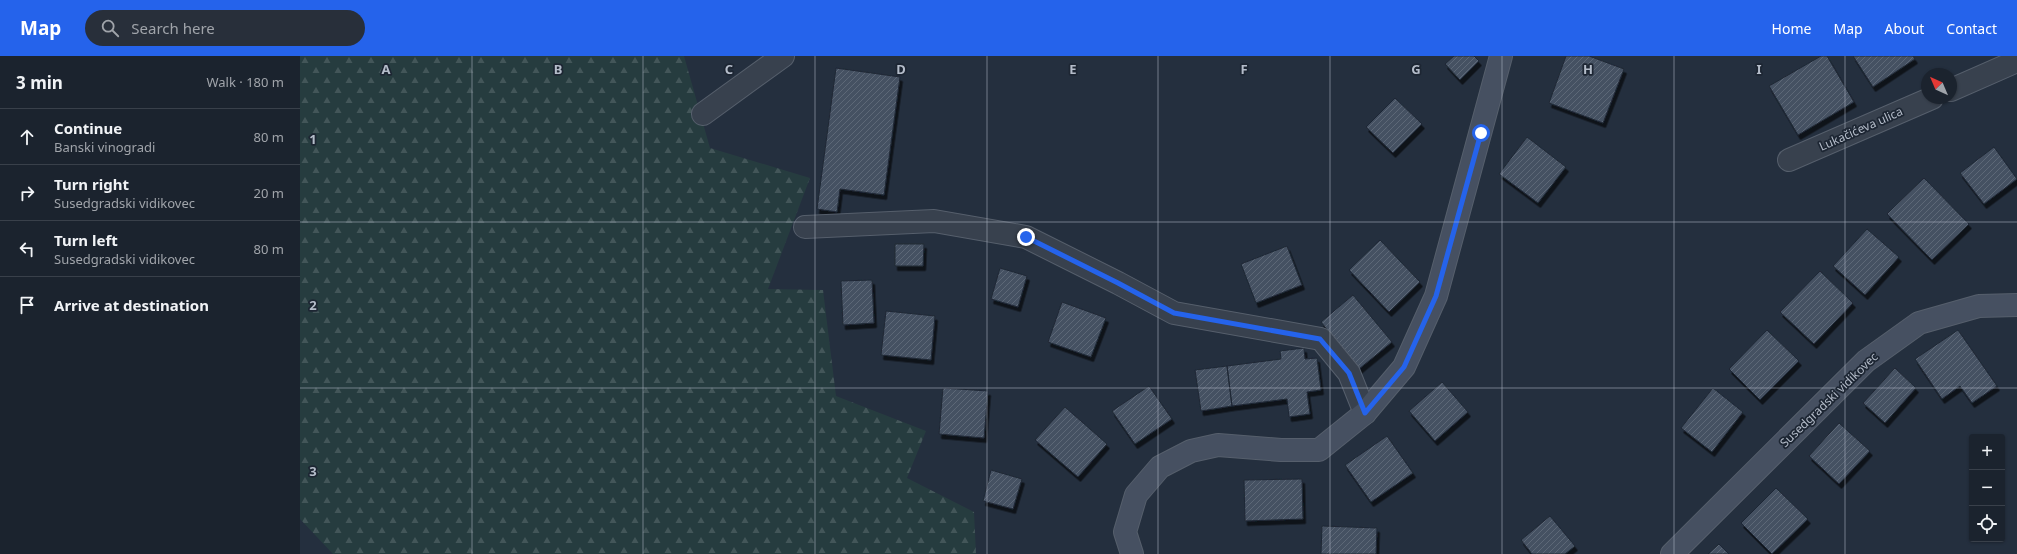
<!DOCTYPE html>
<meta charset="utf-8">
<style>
:root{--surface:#1b232e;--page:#282f3a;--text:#f1f3f6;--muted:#a0a4aa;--line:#39404a;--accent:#2563eb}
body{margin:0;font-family:"Noto Sans",sans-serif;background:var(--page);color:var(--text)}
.controls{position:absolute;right:12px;bottom:12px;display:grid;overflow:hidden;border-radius:4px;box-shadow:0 1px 3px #0004}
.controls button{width:36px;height:36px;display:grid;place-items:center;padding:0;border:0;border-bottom:1px solid var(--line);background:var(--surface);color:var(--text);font:20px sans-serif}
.compass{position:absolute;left:1621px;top:12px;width:36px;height:36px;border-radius:50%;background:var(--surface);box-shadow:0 1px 3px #0004;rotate:316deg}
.stop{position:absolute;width:12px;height:12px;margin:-9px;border:3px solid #2563eb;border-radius:50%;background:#fff}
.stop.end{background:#2563eb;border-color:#fff;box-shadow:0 1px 4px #0008}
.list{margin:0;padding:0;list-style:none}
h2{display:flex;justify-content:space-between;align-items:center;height:52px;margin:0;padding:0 16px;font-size:17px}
h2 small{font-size:13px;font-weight:400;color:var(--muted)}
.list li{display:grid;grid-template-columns:26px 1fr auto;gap:12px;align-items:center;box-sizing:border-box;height:56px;padding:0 16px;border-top:1px solid var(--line)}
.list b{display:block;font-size:15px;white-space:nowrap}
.list p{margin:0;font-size:13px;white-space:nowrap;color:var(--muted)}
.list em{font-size:13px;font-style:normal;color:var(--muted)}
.icon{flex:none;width:22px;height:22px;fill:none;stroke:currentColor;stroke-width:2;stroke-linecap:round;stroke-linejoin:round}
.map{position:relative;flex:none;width:1717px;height:498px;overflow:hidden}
header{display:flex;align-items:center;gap:24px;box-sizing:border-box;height:56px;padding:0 20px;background:var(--accent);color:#fff}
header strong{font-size:19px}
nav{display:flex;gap:22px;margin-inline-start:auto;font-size:14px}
.search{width:280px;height:36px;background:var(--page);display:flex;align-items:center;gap:10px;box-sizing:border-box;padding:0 14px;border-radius:22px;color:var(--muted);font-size:15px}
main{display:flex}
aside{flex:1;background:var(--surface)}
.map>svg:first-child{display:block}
.forest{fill:url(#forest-firs)}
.building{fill:url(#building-hatch);stroke:#1f2835;filter:url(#shadow)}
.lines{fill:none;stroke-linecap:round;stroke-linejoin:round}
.street-casing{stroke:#565f6c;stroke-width:24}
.secondary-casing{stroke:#565f6c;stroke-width:24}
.street{stroke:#38414e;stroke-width:22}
.secondary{stroke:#465061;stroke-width:22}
.route{stroke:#2563eb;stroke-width:5}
.grid{fill:none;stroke:#b4bcc9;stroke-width:1;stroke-opacity:0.55}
.labels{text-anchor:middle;stroke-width:3.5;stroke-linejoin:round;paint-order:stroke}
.street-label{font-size:12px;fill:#b4bcc9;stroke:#1d2633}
.grid-label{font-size:13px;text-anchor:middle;font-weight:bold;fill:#b4bcc9;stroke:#1d2633;stroke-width:3.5;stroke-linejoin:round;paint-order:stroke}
</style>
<header>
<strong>Map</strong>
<div class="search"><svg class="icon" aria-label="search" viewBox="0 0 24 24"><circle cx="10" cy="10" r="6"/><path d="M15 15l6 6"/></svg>Search here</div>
<nav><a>Home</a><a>Map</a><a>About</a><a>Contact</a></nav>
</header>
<main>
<aside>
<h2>3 min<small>Walk · 180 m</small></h2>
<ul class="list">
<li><svg class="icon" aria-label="ahead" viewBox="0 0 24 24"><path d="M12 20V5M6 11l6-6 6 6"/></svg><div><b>Continue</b><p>Banski vinogradi</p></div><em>80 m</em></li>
<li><svg class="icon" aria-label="right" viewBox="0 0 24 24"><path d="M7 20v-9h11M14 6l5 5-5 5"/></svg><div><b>Turn right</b><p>Susedgradski vidikovec</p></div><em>20 m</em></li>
<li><svg class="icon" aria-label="left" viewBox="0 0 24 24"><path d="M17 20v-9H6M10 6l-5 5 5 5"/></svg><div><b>Turn left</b><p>Susedgradski vidikovec</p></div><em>80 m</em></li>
<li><svg class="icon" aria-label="arrive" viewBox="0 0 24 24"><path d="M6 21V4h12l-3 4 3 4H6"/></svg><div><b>Arrive at destination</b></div></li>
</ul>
</aside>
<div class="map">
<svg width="1717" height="498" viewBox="0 0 1717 498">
<defs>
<pattern id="forest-firs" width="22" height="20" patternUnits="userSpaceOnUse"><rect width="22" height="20" fill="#263c3f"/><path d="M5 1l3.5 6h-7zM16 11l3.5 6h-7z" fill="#435659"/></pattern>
<pattern id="building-hatch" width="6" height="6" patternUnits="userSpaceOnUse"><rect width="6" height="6" fill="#455162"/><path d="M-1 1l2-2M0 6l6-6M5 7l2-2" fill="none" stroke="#5d6877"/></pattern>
<filter id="shadow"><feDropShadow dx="2.5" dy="4.5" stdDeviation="0" flood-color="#0009"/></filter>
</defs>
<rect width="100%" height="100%" fill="#242f3e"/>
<!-- forest -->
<path class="forest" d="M0,0h384l26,92 100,30 -42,111 55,1 13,106 90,35 -19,47 67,34 2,42h-643l-33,-35z"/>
<!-- building -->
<path class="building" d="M1154,0h20l5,5 -19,19 -15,-16z
M1266,0h23l35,13 -21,54 -54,-20z
M1521,0h6l27,46 -56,33 -29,-49z
M1553,0h60l2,3 -42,28z
M536,12l64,9 -16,118 -44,-6 -3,23 -20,-3z
M1095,42l27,26 -29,29 -27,-26z
M1227,81l39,30 -28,36 -39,-29z
M1694,91l23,32 -33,25 -24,-31z
M1624,122l45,46 -37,36 -45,-46z
M1567,173l32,28 -34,38 -32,-29z
M1080,184l40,42 -31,30 -40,-42z
M595,188h29l-1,22h-28z
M987,190l15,39 -46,18 -15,-39z
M700,212l27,8 -9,31 -27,-8z
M1520,215l33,32 -39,41 -34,-32z
M572,224l2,43 -31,2 -2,-44z
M1053,239l39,47 -33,27 -38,-47z
M762,246l44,16 -15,39 -43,-15z
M586,255l49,5 -4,44 -50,-5z
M1467,274l32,31 -39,39 -31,-31z
M1658,274l39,56 -25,17 -12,-17 -18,13 -27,-40z
M1004,292l1,11 12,-1 4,32 -14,2 3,22 -21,3 -2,-18 -55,7 -5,-40 54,-7 -1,-8z
M927,310l5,40 -31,5 -6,-41z
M1595,312l21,20 -31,35 -22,-20z
M1142,326l26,30 -33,29 -26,-30z
M849,330l23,33 -37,25 -23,-33z
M643,332l45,3 -4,47 -45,-4z
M1413,332l30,24 -31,40 -31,-24z
M765,351l42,37 -29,33 -43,-37z
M1539,367l31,28 -31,33 -30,-28z
M1087,380l26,37 -42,29 -26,-37z
M691,414l31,9 -9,30 -30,-8z
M1002,423l1,40 -58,2 -1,-41z
M1476,432l32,31 -36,35 -31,-31z
M1250,460l25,30 -10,8h-33l-11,-14z
M1022,470l55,2 -1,26h-55z
M1419,488l10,10h-21z"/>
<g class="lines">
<defs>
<path id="street" d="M1651,34l66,-29
M403,58l80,-58
M1489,104l143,-62
M505,171l129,-6 92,16 92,46 56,30 147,26 28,34 16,40"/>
<path id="secondary" d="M832,498l-7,-22 11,-37 24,-28 31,-16 27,-6 63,5h38l46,-37 39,-46 32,-71 65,-240
M1372,498l194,-193 53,-38 60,-17 38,-1"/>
</defs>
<!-- street casing -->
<use href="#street" class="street-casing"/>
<!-- secondary casing -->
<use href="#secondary" class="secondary-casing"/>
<!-- street -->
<use href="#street" class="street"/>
<!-- secondary -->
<use href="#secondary" class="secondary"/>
</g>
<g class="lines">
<!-- route -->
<path class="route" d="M726,181l92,46 56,30 146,26 29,34 16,40 39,-46 32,-71 45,-163"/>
</g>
<!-- grid -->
<path class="grid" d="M172,0v498M343,0v498M515,0v498M687,0v498M858,0v498M1030,0v498M1202,0v498M1374,0v498M1545,0v498M0,166h1717M0,332h1717"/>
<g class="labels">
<!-- street labels -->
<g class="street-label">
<text transform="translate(1561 73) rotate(-24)" y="4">Lukačićeva ulica</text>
<text transform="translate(1529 344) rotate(-44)" y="4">Susedgradski vidikovec</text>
</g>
</g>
<g class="grid-label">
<text x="86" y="18">A</text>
<text x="258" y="18">B</text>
<text x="429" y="18">C</text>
<text x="601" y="18">D</text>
<text x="773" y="18">E</text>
<text x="944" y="18">F</text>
<text x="1116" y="18">G</text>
<text x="1288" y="18">H</text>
<text x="1459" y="18">I</text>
<text x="13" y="88">1</text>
<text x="13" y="254">2</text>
<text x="13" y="420">3</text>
</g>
</svg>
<div class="controls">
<button>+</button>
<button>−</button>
<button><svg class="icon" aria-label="locate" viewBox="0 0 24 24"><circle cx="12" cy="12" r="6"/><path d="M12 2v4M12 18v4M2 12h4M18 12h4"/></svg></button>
</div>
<svg class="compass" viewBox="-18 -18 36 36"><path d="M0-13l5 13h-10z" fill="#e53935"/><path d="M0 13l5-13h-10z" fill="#a0a4aa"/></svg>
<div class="stop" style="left:1181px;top:77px"></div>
<div class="stop end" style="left:726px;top:181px"></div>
</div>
</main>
